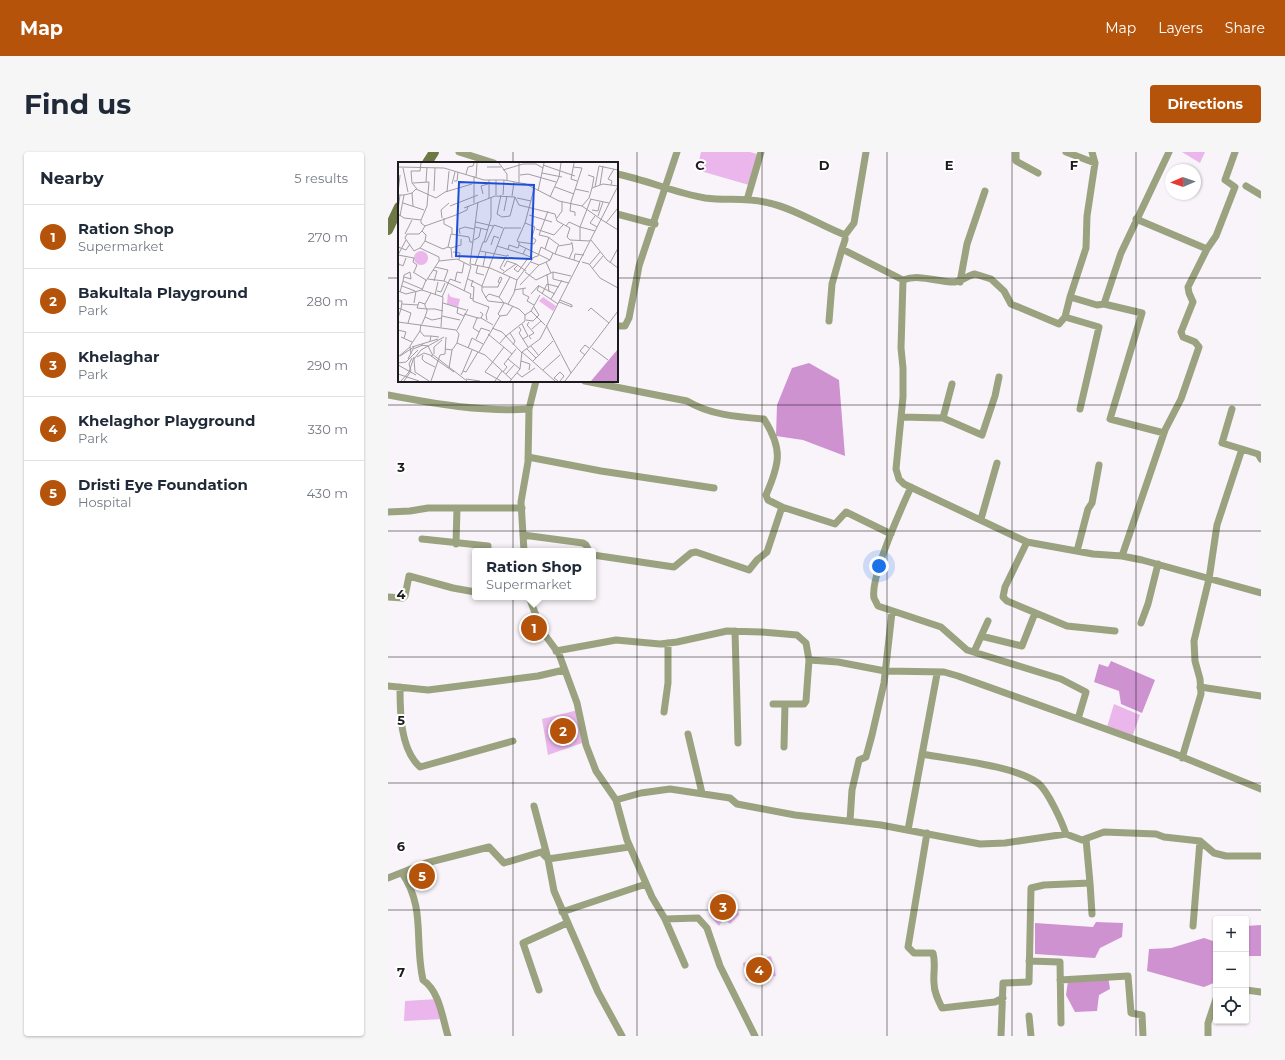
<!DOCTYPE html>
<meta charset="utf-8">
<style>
:root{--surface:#fff;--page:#f6f6f7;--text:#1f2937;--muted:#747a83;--line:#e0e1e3;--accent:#b45309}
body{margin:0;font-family:Montserrat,sans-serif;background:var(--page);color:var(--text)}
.controls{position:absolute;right:12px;bottom:12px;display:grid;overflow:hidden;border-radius:4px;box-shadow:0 1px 3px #0004}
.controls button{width:36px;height:36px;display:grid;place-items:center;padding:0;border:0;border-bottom:1px solid var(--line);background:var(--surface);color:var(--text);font:20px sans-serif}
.compass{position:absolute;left:777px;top:12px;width:36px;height:36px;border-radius:50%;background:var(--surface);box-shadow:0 1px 3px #0004;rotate:268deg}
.you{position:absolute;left:491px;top:414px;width:14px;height:14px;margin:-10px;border:3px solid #fff;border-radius:50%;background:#1a73e8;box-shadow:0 0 0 6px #1a73e833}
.badge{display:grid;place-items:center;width:26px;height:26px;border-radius:50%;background:var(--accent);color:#fff;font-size:13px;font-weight:700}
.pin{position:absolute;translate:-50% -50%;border:2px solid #fff;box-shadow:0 1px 4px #0006}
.popup{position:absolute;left:84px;top:396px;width:124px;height:52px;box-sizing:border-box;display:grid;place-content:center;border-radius:4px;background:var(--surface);filter:drop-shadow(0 1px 3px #0005);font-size:13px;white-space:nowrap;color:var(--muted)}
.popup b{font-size:15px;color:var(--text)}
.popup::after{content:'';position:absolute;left:50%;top:100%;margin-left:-8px;border:8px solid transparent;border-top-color:var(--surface)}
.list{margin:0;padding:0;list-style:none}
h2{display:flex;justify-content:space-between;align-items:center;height:52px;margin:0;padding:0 16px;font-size:17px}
h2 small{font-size:13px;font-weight:400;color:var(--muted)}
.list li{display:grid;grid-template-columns:26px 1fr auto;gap:12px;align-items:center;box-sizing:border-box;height:64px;padding:0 16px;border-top:1px solid var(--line)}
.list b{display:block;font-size:15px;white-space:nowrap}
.list p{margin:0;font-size:13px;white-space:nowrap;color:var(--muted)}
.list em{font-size:13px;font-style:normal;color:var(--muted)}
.icon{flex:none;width:22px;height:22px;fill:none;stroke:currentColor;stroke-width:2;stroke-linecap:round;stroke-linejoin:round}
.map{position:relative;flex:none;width:873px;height:884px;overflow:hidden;border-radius:4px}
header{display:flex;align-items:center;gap:24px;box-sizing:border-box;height:56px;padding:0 20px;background:var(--accent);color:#fff}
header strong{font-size:19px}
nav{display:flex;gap:22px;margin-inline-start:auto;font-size:14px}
.intro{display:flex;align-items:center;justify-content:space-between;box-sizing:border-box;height:96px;padding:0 24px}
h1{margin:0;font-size:28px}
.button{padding:10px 18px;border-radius:4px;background:var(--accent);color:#fff;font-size:14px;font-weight:700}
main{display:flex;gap:24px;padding:0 24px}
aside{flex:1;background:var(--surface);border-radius:4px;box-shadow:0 1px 3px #0004}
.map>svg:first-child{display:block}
.green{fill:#eab6eb}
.water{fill:#ce92d0}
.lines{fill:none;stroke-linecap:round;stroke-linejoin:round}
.minor{stroke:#9aa27f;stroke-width:7}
.secondary{stroke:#6e7845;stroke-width:10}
.grid{fill:none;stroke:#1d1b1d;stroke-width:1;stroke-opacity:0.55}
.inset-road{fill:none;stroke:#a19da1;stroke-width:1}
.view{fill:#1d4ed8;fill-opacity:0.15;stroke:#1d4ed8;stroke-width:2}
.inset-edge{fill:none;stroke:#1d1b1d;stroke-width:2}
.grid-label{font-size:13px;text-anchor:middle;font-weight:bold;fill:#1d1b1d;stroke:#fff;stroke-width:4;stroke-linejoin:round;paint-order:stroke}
</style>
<header>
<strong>Map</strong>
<nav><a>Map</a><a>Layers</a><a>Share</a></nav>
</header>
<div class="intro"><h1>Find us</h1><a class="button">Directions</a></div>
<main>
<aside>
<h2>Nearby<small>5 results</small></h2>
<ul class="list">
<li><span class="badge">1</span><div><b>Ration Shop</b><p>Supermarket</p></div><em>270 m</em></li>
<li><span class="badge">2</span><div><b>Bakultala Playground</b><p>Park</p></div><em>280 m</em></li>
<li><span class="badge">3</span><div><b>Khelaghar</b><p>Park</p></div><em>290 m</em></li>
<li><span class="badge">4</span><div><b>Khelaghor Playground</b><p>Park</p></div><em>330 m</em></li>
<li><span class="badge">5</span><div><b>Dristi Eye Foundation</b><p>Hospital</p></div><em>430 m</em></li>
</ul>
</aside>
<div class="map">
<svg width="873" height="884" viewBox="0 0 873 884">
<rect width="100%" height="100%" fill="#f9f4f9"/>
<!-- green -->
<path class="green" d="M313,0h49l7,2 -8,31 -52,-15z
M794,0h23l-5,11z
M726,552l26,11 -8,22 -25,-10z
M190,558l7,32 -37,13 -6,-36z
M334,740l14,7 3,16 -9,9 -6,-6 -5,8 -10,-11 1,-17z
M383,804l5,20 -30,5 -3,-18z
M49,847l6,20 -39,2 1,-20z"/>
<!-- water -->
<path class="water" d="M421,211l30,17 6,76 -42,-16 -27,-4 1,-31 15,-37z
M723,509l44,19 -13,33 -21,-9 -2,-13 -25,-9 5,-18 9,3z
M708,770l27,1 -1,14 -22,11 -5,10 -60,-4v-31l58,4z
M873,773v31h-15v-30z
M816,786l12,4v40l-12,5 -57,-16 2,-22 22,-1z
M720,824l2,13 -11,6 -2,16 -22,1 -9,-17 2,-14z"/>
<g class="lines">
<!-- minor -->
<path class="minor" d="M71,0l35,11
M628,0v9l22,12
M678,0l29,11
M704,0l3,11 -8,53 -1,32 -16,49 27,8 7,-1 17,-51 48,-101
M229,22c30,6 58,19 88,24 21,3 43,-1 64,5 27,6 50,22 76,32l9,-12 12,-71
M858,34l15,9
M359,48l14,-48
M229,62l38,10
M748,67l71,30 9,-13 19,-49 -10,-7 10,-28
M457,83v5l-3,9 61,31c16,-6 31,1 48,2 9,1 15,-6 24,-8l16,5 13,12 7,13 48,20 6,-7 5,-20
M515,128l-2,68 2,20v29l-7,72 3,10 5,5 123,58 66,12 29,2 20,4 119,33
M572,130l7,-38 18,-53
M716,152l38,9 -32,106 54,14
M677,165l34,10 -19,82
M441,169l3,-37 10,-35
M229,174h8l4,-8 10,-52 38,-114
M197,229l102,20c23,14 51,16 77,18 19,30 16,44 2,76l2,5 14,7 -15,45 -10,8 -8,10 -53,-18 -5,1 -17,14 -81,-12
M0,243c47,9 94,17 141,14
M844,257l-10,34 36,11 3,5
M513,265l42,1 39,17 13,-39 4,-19
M555,266l9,-34
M140,305l73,14 113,17
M523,335c-10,22 -41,89 -37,111 1,2 3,6 4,8l63,21 26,23 94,29 25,13 -8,27 97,35 86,35
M394,355l53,17 11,-12 45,22
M0,360l22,-1 18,-3h94
M593,367l16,-56
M135,383l60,8 3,2 3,6
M34,387l66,7v5
M639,390l-22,45 -2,10 4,4 60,25 48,5
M68,392l1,-36
M136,399l-3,-49 7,-40 1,-53 7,-28
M689,399l11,-42 4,-6 7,-38
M734,404l43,-126 16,-31 18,-52 -4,-5 -12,-5 -2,-5 12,-30 -4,-9 -1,-6 19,-38
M0,445l15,1 2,-2 4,-20 44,12 22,4
M141,445l13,34 17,23 18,49 9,42 10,26 20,29 11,40 25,57 13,22 20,46
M753,471l7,-19 10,-40
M347,479l3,112
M593,484l41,10 13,-33
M168,499l60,-11 44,4 17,-2 50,-11 34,1 36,3 9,8 3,17 29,2 47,9 59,1 14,4 120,43
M586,500l14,-31
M0,534l40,4 16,-2 94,-12 26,-6
M12,535c0,25 0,62 20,80l93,-26
M812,535l61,9
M385,552h31l2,-3 3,-41
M276,560l4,-29v-40
M300,582l14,59
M396,595l1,-43
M534,602c31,6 91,11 116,29 10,8 24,39 28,51
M794,606l19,-64 -1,-15 -5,-18 -1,-20 15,-62 8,-54 25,-76
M228,648l25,-7 29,-4 60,9 7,6 58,11 86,10 99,19 25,-1 61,-9 16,6 22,-8 52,2 8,3 36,4 14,12 12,3h35
M146,654l14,53 6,32 44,101 24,44
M462,669l2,-31 7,-30 7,-3 6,-22 12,-52 8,-71
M520,678l29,-156
M539,681l-19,114 6,6h19c3,11 0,20 1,30 0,9 4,17 8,25l53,-6 8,-4
M14,721c24,35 12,68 21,107 17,12 19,37 25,56
M0,726l38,-15 63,-16 15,16 37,-11 7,7 81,-12
M702,731l2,31
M174,760l84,-28
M277,767l33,-1 9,10 13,38 35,70
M805,774l7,-85
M641,809l31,1 1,61
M672,828l68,-4 3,37 11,2 1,21
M151,838l-16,-47 44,-20
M858,838l15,2
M641,864l2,20
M613,884l2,-53 26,-1 2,-94 13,-3 46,-2 -4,-44
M820,884v-13l8,-24"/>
<!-- secondary -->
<path class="secondary" d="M39,11l7,-11
M0,78l11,-23"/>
</g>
<!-- grid -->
<path class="grid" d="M125,0v11M249,0v884M374,0v884M499,0v884M624,0v884M748,0v884M0,126h11M229,126h644M125,229v655M0,253h873M0,379h873M0,505h873M0,631h873M0,758h873"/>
<!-- overview -->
<g transform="translate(10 10)">
<rect width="220" height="220" fill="#f9f4f9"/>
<path d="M16 96a7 7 0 1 1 14 0a7 7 0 1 1-14 0ZM50,131l3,4 9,2 -2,8 -11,-3zM145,135l13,9 -3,5 -14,-10z" fill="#eab6eb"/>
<path d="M220,187v32h-27z" fill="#ce92d0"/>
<path class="inset-road" d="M101,1l8,11v6M121,1v20M176,1l-3,16 6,2M145,3l32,11M0,5l46,1 40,12h20l22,4 33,17 23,5 20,14M89,5h14M175,5l9,1 -11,34 -1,9 5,1v4M5,6l5,24M105,8l20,-6h13l7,4M144,11l20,4M68,12l2,-7 5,-1 1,-3M122,13l8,-1 28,8M190,13l6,2 -2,11M76,14v27M78,16l1,-15M91,18v18M56,19h3l1,-9M28,20l1,-15M15,21l16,-1 -2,24 -6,14M54,22l3,-12M202,23l3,-19M213,23l1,-4 -4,-2 6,-10M157,25l19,7M197,25l4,-21 19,4M19,27l-5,-6 -1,-12h9l1,-8M136,27l-9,34 10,4 -3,10 4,3 -2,4 -15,-2v3l31,15M177,27l14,3M36,29l1,-23M140,29l6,-28M49,30l2,-21M0,31l2,-18M14,31l1,13M85,32l-2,-8 7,-2M0,33h6l-4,21M6,33l8,-2 4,-4 20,9 9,-6 27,-8M98,33v-15M103,33l-4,19 5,3 8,-1 5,-19M105,33l1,-15M114,34l2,-14M152,35l9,-20 2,-14M119,36l14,3M192,37l19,4M80,40l-8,62 20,4 27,12M5,41l21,7M52,44l28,-11M184,44l7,-8 3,-10 11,-4 15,2M66,46l31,-12 20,1 4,8 36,9 2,7 13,7 -3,9 3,3 20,1M0,48l2,-15M194,48l6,1 2,-9M106,49l3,-15M150,49l-9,24 9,2M0,52l6,4 17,2v3l4,3 -3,5M131,53l23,7M197,54l-5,7 7,4M200,54l5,-14M44,56l-1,-8 8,-7M46,56v6l8,4v6M159,56l5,-7v-10M204,58l16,10M78,60l17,4M208,61l11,-14M27,64l31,-11 11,-5 1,-4M168,64l3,-4 11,5 11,-28M77,65l13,3M123,66h-17l-22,58v5l6,10 17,2 14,6 6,6 6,-4 14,14M138,67l18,6 9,-10M7,72l7,-14M62,72l-1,-5 6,-2 9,2M150,75l11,8M76,78l5,-3 2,-9M182,78v-13l15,4M193,78l16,20 11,8M27,79l-5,7 19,9v4M86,80l7,-24v-20M121,80l-2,-1 8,-18M93,83l3,-9 5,2M99,84l26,8M0,85l8,3 4,-6M22,86l-6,3 -9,-13 2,-4h12l3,-3 4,4 -1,6 18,8 5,-2M53,86l10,-3v-6M128,86l-3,6 10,4M147,87l4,-12M110,88l1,-5 9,3 1,-3M82,89l26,5M55,90l7,1 -1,7M157,92l25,8M0,93l16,3 -1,4 4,3 -3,7M0,93l8,-15M54,96l-1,-10 -3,-1 3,-13 18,3 1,5h3M171,97l4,-9 -1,-7M176,98l1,-6 9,1M133,100l8,3 5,-2 6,-3 3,-7M148,100l5,11M184,100l7,2 11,14 18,10M212,101l8,-15M77,103l8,-23h3l8,-17 9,3M80,103l-2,8 8,2M120,103l-4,4 4,3 10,-14M191,103l11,-13M85,104l3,-14M37,105l13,3 -4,11M106,105l3,-6 9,3M195,106l10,-12M0,107l1,-5 4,2 3,-8M35,108l4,1 -3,10M106,109l-4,-3 7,-13 2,1M15,110l13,8 -4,10M127,110l11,8 17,-8 18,4M155,110v7l16,4M105,111l13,-9 10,7M149,112l2,18M30,117l16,2 27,13 -1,4 3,1M70,117l14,7M75,118l-2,6 3,1 -1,14 16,6 -3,8 1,5M5,119l19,8M28,119l13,-20 18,-2 14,7 -7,25M57,119l2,-9 5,1 2,-10M122,123l19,-20M4,124l13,5M84,125h16l1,-3 1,-1 2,-5 -2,-1 -2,5 2,1M125,127v5l6,3 -2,4 7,4M24,128l21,7 -2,30M116,128l12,-2M0,129l8,3 16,-4M39,129l4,1 4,-9M2,130l3,-11 1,-6 6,-3 1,7 -7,-2M133,132l8,-9M144,132l5,-10 12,3M157,132l-16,-8 -2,4 21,14M37,133l3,-13M44,135l8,-18 11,4M87,136l4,-4 10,3M153,137l11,-19M162,138l12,5v2M0,139h4l-1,8 10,4 -3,10M161,140l13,5M16,141l2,-12M45,141l23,7M4,142l16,1M27,142l6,-11M110,142l6,-11 3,-13 17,-23 4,-1 3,-9 14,7 3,-8 13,-2 1,-2M60,145l-1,6 7,3M0,146l3,1 -3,9M133,149l9,-16M190,149l3,-3 18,15M82,150l3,2 -2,4 12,7M66,152l14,4M44,154l18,4M102,154l7,-1 6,-9M27,155l2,-6v-2l-1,-1 -1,-2v-2l-6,-2 -2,6 10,1h8l8,2M128,158l7,1 6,-6 -5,-8M0,160l58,8 3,4 -2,9 28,12 27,25M131,160l-2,3 7,8 -5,3 2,3M24,162l3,-7 7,3 10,-2M124,162l6,12 -5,3M148,163l25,48M121,165l2,3 -2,3 9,14M94,166l10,4 20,21M134,167l9,-8M0,168l8,2 -2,6M59,168l11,-21M22,169l4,5h7M81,170l-6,-4 4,-10h4M112,171l5,8 -2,4M90,172l24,20M3,175l11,5M78,177l5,-11 9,3M32,179l1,-5 8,1M102,181l6,-7 19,-15v-6M23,183l7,1 4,8 35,27M133,184l8,10M14,185l26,-8M70,186l4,-10 11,6M194,186l16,12M47,187l7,1 5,-7M129,187l9,9M81,190l21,-36 -2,-2 6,-11 -5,-6 11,-20M124,190l33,29M13,192l-1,-8 10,-15 1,-7M36,192v-7l8,-7M25,193l-1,4 3,3 10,5M187,193l-5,-4 5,-6 4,3M2,194l14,-9M33,194l23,16M0,195l12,-10M19,195l7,-4 9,3M10,197l5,-10 10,-4M110,197l12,10M123,199l9,3 -1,6M135,199l20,-20M0,201l8,-1 12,-12M0,203l18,10M51,206l3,-18M145,208l17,-15M65,209l9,-21M105,210l4,-5 -3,-3 12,-15M119,211l5,4 13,-9M0,212l21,7M108,212l8,-9M63,213l2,-4 3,1 12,-20M68,217l14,2M3,219l8,-9 5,-15M6,219l7,-10 -2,-7 3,-6M31,219l-14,-9 -1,-13 7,-9 23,-13M33,219l9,-26 5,-1 1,-17M97,219l7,-10M103,219l-16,-9 19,-25M112,219l10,-12 2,-17 18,-13 78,-153M160,219l-4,-3 6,-6 4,4 -4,5M167,219l53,-70"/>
<path class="view" d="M61,20l75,3 -3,74 -75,-3z"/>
<rect width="220" height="220" class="inset-edge"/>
</g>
<g class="grid-label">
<text x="312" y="18">C</text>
<text x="436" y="18">D</text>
<text x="561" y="18">E</text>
<text x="686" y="18">F</text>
<text x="13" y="320">3</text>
<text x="13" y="447">4</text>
<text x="13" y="573">5</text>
<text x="13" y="699">6</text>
<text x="13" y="825">7</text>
</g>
</svg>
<div class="controls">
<button>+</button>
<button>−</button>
<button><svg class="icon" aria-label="locate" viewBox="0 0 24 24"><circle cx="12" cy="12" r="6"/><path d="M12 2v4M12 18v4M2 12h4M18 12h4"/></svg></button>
</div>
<svg class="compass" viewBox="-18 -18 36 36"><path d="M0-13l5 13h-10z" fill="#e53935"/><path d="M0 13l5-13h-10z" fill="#747a83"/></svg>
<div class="you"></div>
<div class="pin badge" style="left:146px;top:476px">1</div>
<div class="popup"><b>Ration Shop</b>Supermarket</div>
<div class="pin badge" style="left:175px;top:579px">2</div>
<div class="pin badge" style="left:335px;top:755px">3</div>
<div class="pin badge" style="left:371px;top:818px">4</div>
<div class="pin badge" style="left:34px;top:724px">5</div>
</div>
</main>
